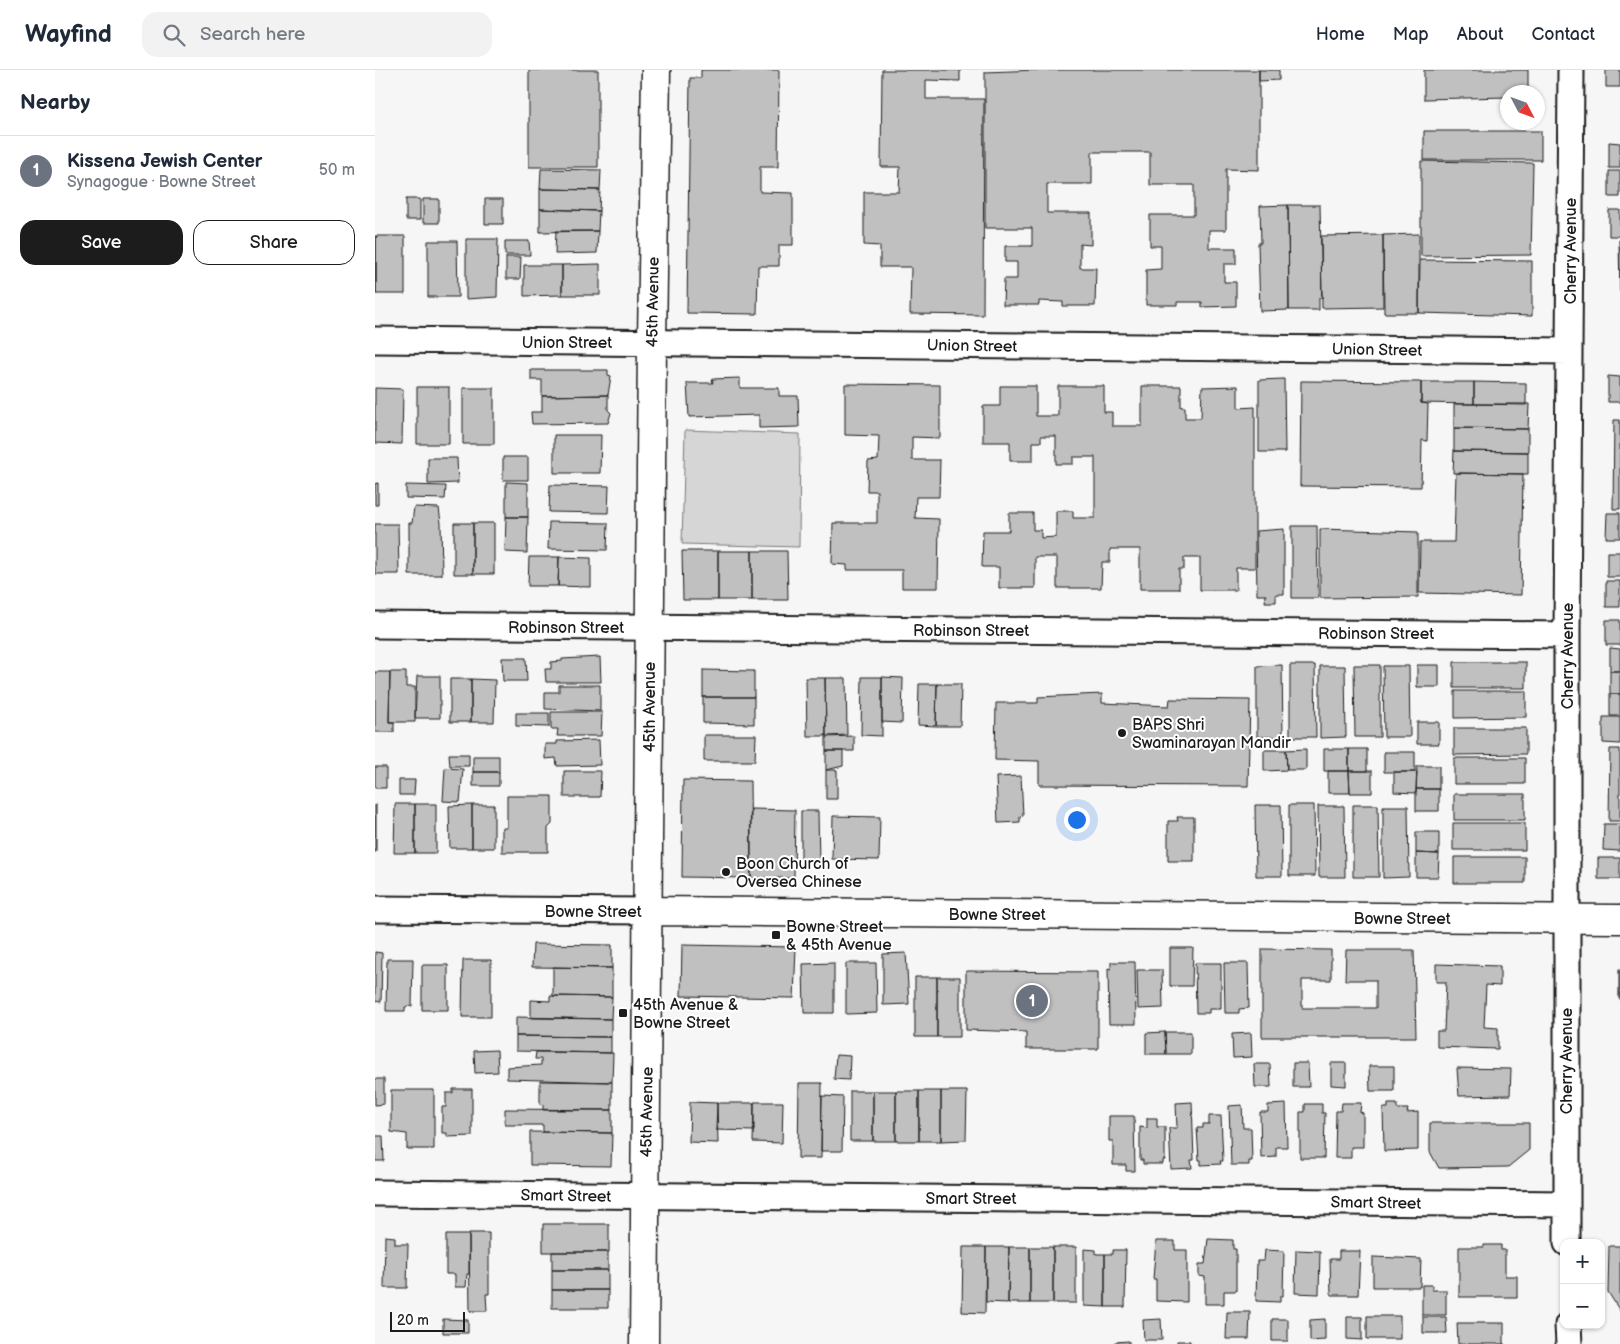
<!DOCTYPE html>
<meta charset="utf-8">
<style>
:root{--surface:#fff;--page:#f2f2f3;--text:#1f2937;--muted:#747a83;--line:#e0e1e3;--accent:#1c1c1c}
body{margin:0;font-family:"Balsamiq Sans",sans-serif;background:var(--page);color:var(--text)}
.controls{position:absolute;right:15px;bottom:15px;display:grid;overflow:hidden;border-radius:10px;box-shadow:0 1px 4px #0004}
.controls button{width:45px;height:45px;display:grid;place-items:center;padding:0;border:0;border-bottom:1px solid var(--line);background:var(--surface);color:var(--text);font:25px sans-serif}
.compass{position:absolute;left:1125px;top:15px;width:45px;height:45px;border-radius:50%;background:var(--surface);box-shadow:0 1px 4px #0004;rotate:131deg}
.scale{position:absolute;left:15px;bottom:12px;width:75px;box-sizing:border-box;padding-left:5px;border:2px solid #1c1c1c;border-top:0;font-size:14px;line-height:18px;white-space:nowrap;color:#1c1c1c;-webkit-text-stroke:4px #fff;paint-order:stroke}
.you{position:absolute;left:701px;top:749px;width:18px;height:18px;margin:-12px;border:4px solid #fff;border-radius:50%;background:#1a73e8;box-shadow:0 0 0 8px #1a73e833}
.badge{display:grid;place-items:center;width:32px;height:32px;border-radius:50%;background:var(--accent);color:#fff;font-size:16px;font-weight:700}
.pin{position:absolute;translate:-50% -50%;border:2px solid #fff;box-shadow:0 1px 5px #0006}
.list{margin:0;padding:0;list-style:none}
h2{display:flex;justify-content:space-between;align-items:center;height:65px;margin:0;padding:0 20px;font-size:21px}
h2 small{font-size:16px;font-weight:400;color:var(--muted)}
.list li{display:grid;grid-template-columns:32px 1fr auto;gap:15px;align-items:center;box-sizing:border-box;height:70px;padding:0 20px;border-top:1px solid var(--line)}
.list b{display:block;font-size:19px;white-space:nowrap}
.list p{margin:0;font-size:16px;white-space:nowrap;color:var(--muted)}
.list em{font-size:16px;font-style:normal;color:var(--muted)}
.actions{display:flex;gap:10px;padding:15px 20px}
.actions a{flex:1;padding:11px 0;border:1px solid var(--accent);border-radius:15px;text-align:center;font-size:18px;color:var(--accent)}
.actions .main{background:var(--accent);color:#fff}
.icon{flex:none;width:28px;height:28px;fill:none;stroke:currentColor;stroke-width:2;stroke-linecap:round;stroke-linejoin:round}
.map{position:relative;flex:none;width:1245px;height:1274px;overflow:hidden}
header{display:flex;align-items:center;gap:30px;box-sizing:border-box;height:70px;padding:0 25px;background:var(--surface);border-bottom:1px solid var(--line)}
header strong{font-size:24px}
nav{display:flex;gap:28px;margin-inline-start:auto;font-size:18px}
.search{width:350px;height:45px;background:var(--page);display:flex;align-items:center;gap:12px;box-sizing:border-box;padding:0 18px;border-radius:15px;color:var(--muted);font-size:19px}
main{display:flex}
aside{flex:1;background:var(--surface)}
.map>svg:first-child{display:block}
.green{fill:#d6d6d6;stroke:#797979}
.building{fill:#c0c0c0;stroke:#1c1c1c}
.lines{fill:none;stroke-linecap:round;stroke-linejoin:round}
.minor-casing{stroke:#1c1c1c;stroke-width:29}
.tertiary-casing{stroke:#1c1c1c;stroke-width:31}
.minor{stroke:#fff;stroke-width:25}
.tertiary{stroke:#fff;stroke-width:28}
.poi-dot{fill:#1c1c1c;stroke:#fff;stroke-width:2}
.labels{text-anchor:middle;stroke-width:4;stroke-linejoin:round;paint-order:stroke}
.street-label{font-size:16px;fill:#1c1c1c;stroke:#fff}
.poi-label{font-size:16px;fill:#1c1c1c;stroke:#fff;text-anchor:start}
</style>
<header>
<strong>Wayfind</strong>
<div class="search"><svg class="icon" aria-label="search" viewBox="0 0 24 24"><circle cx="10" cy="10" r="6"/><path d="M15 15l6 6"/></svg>Search here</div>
<nav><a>Home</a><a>Map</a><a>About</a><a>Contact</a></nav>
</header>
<main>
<aside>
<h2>Nearby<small></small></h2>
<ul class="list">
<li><span class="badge" style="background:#6b7280">1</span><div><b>Kissena Jewish Center</b><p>Synagogue · Bowne Street</p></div><em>50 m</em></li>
</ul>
<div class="actions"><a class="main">Save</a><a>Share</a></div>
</aside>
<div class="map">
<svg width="1245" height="1274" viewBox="0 0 1245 1274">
<rect width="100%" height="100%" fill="#f6f6f6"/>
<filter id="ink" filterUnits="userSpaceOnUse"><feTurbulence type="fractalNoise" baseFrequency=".02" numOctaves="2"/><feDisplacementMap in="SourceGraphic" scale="10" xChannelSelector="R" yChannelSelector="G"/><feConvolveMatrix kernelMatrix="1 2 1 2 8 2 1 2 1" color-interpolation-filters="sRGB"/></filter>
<g filter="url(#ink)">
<!-- green -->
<path class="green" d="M310,360l115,4 -1,113 -117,-3z"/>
<!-- building -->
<path class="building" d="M154,0h69v97h-69z
M326,0h78l-1,97h-18v25l33,1v52h-14v21h-21l-1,48 -70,-1 3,-235h11z
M507,0h78v11l-34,-1v19h58l-1,216 -73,-1 1,-47h-31v-21l-16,-1v-53h35l1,-25h-19z
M663,0h221v100l-33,-1v61h-17v18h27v16h-12v18h12v24l-34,1v-5h-25v3h-31v-35l15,-1v-23h-11v-31h44v-30h-44v-33h-58v32h-45v29h44v32l-11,-1v24h16l-1,38h-32v-4l-24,-1v4h-36l1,-26h13v-17h-12v-16h27v-18h-47v-156z
M884,0h20v10l-20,1z
M1049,0h104v22h-21v5l-83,2z
M1231,0h14v17h-14z
M1049,61h117v29h-117z
M1234,72l11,1v25h-11z
M1046,91l112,2 -2,92 -110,1z
M166,99l60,1 -1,20 -60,-1z
M1234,101h11v26h-11z
M165,119l60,1 -1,21 -59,-2z
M31,129h14v21h-14z
M48,129h16v24h-16z
M110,129h18v25h-18z
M913,135h32l2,93h-3v12h-30z
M913,135l1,105 -29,1 -2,-68h3l-1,-37z
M165,139l59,2 -1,20 -58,1z
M1234,140h11v26h-11z
M181,161h42l-1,22 -42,1z
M1044,164v79h-35l-1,-78z
M1008,165v72l-61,1 -1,-72z
M0,166h1v58h-1z
M1,166h29v58h-29z
M91,169h32l-1,58 -31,2z
M1244,170h1v52z
M53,171h29l1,56h-30z
M130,171h24l1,14h-25z
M131,187h15l-1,22h-14z
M1045,190l112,1v55l-113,-3z
M225,194v31h-38v-30z
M149,195h38v30l-38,1z
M156,300h77v5l3,1 -3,19 -66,1v-16h-11z
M1233,306l12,1v25h-12z
M365,308v10h39v8h19l1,31 -40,1v-13l-70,2 -2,-34h26l-1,-4z
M909,309l1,73h-26v-72z
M926,311l120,1v21l7,1 -1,37 -5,-1 -1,47 -121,-1z
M1046,312h53v22l-53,-1z
M1099,312l52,1v22l-52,-1z
M470,314l95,1v53l-28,-1v23h28l-1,37h-23l-1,21 24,1 -1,69h-36v-18h-55v-5l-15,-1 1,-41h44v-32h-10l1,-30 10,-1 1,-24 -34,-1z
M625,316h36v30h22v-30h46v26h8v14h30v-40h39v21h4v11h16l1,-31 36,-1v22l17,-1v161h-19v22h-36v-32h-16v11h-5v20h-39v-40h-30v13h-8l-1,26h-44v-31h-22v31h-36v-21h-17l1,-36h26v-18h24v17h8v8l15,-1v-26h17v7h22v-61h-22v7h-17v-28h-15v6h-8v19h-23v-19h-27v-36h17z
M42,317h32v57h-32z
M0,318l28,1 -1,55 -27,-1z
M88,318h31v56h-31z
M233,325v15l3,3 -3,10 -76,1 -1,-12h11v-16z
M1079,334h75l-1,25 -74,-1z
M1239,350h6v89h-7z
M1079,358l74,1v23l-74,-1z
M179,365h47l-1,38h-46z
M1079,381l74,1v22l-75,-1z
M128,387h25v23h-25z
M53,388h29l1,25 -30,1z
M1081,403l67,1 -2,121 -102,-2 1,-51h34z
M131,412l22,1v34h-22z
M3,413v22h-3v-21z
M31,415l40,1 -1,13 -39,-1z
M175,415l59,1 -1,27 -59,-1z
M39,437l25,1 2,15 1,52h-33v-52h3z
M1232,443h13v25h-14z
M131,447h22l-1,36 -22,-1z
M174,452l59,1 -1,27 -59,-1z
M79,453h19v51h-19z
M98,453h21v51h-21z
M0,454h23l1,50h-24z
M917,456h25l1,72h-26z
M909,459v65h-8v8h-11l1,-7h-9l-1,-64z
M945,459l98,3v65l-98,1z
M307,481h36v49h-35z
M343,481h34v49h-34z
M377,481h35l1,49h-36z
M1232,482h13v25h-13z
M154,487h30l-1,29h-30z
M184,487l32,1v29l-33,-1z
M1231,511h14v26h-14z
M1231,550h14v25h-14z
M1235,578l10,1v22h-10z
M225,587l1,25h-55l-1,-13h6v-7l11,-1v-2z
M127,588h24l1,23h-24z
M1079,592h72v26h-72z
M907,595l1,72h-26v-71z
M915,595h25l1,72h-26z
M979,595h26v72h-25z
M1042,595h22v22h-22z
M945,596h25l1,71 -26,1z
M1008,596h26l1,71h-26z
M328,600l51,1v26h-51z
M1235,601h10v23h-10z
M0,602h15l-1,50h5v10h-19z
M15,602h16v15h9v35h-26z
M42,606h23v42h-25z
M487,607h20v59l-21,-1z
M507,607l21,1 -1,45 -20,-1z
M431,608h19l1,58h-19z
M450,608h21l1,57 -21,1z
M75,609h21v43h-21z
M96,609l24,1 -1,42h-23z
M544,614h18l-1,42 -18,-1z
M562,614h24l-1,42h-24z
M184,615h41v26l-55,-2v-17h14z
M1080,621h71v26l-71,1z
M727,624v9l67,3 1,-7 80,1 -2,86 -209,-1v-24l-44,-1 1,-57h42v-6z
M1235,624h10v22h-10z
M328,627h51v27l-51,-1z
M176,642h51l-1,24h-44l1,-7h-7z
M141,643h33v14l-33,-1z
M1228,647h17v27l-17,-1z
M1042,652h22v22h-22z
M1079,658h72v26l-72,1z
M329,665h52l-1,26h-51z
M479,666v15h-28v-14z
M224,670l1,25 -43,1 -1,-8 -11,1v-15h12v-3z
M931,679v21h-19l-1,-20z
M949,679h25v22h-25z
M974,679h18v22h-18z
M1235,679h10v72h-11z
M889,680h22l1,20 -23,1z
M451,681h17v15l-17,4z
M1009,682h31v20h-31z
M74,684h20v12h-19z
M98,686h26v16h-26z
M1079,688h71v26h-71z
M1042,696h22v23h-23z
M0,697h11v21h-11z
M70,698l18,1 -3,33 -17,-1z
M451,700h11v29h-11z
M189,701h37l-1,26h-36z
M953,701h21l1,22h-22z
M974,701h23v22h-22z
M98,702h26v14h-26z
M1019,702h23l-1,21 -22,-1z
M646,706l2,39 -3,1v6l-22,1 -2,-46z
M24,710h16l-1,15h-15z
M308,710l67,1 1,97 -69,-1z
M1041,719h23v22h-23z
M1079,724h71v26h-71z
M132,726h45v28l-4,4v24h-46v-24h5z
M20,734h20v49h-21z
M40,734h21v49h-21z
M0,735h1v47h-1z
M97,735h22v43h-22z
M97,735v43h-22l-1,-42z
M880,735h26l1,71h-26z
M914,735h25l1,71h-26z
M978,735h25l1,72h-26z
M943,736h26l1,71h-26z
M1008,736h25l1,71 -26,1z
M376,739l44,1 -1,68h-43z
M426,741h17l1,53h-18z
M458,746l47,1 -1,43 -47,-1z
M802,747h17v44h-26v-40h10z
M1078,753h72v27h-72z
M1229,754h16v27l-17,-1z
M1041,762h23v22l-23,-1z
M1041,783l23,1 -1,23h-22z
M1079,787h71v26h-71z
M1223,788h22v21h-22z
M158,874l79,1v23l-80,-1z
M307,875l114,2 -2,51 -113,-2z
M795,878h23l-1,38h-22z
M887,879l69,1v30h-29v28h74v-28h-31l1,-30h68l2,87h-154z
M0,882l7,1 -1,49 -6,-1z
M531,883l3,51 -26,1v-51z
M12,889h26l-1,47 -7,1v4h-19z
M88,890h28v57h-29z
M736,892h24l1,62h-27l-1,-56 3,1z
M459,893v50h-30l-1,-49z
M471,893h30l1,50 -31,1z
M820,893h26v46h-12v4h-13z
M849,893h24l1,45 -10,1v4h-14z
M1061,894l64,2v20l-14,-1 -2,42 14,1v21l-61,-2v-16h7l2,-49h-10z
M47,895h26v45h-26z
M178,897l59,1v29l-59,-1z
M1244,899h1v30h-1z
M762,900h25l1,38 -25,1z
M591,901l132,1v77h-72v-17l-60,-2z
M540,907h22v60h-22z
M562,907h23v60h-23z
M175,926l62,1 -1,22 -80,-1v-18l19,1z
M141,947l95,2v18l-95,-1z
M790,962l1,22h-20v-21z
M790,962h26v22h-25z
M876,963l1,24 -19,1 -1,-24z
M141,966l95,1v16l-95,-2z
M122,980l1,22 -23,1 -1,-22z
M161,982l77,1 -1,29 -105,-3v-12l34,-2v-6h-6z
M461,985l14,1 -1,24 -15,-1z
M918,993h15l1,24h-16z
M956,993h15v23l-15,-1z
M879,994h16l1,23h-16z
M994,996h25v25h-24z
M1082,998l54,1 -1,26 -51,1z
M0,1009h9v25l-9,1z
M165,1011l72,1v28h-69v-6l-3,1z
M424,1013h23l-1,75h-23z
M78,1019h19v47l-25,1v-4h-5v-26h4v-14h7z
M16,1020h43v59h-27v-15l-16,-2z
M475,1021h23v50h-23z
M498,1021h23v50h-23z
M521,1021h23v50h-23z
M544,1021h22v50h-22z
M566,1021h26l-1,49 -25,1z
M447,1026l21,1 -1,54h-21z
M315,1032l27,1 1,40 -29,-1z
M379,1032h29l-1,41 -29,-1z
M817,1032l2,58h-3l1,8 -21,1 -2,-41h8l-1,-25z
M342,1033h37v28l-38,-1z
M967,1033h19l-1,9 3,1v34h-12v11h-16l1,-47h5z
M911,1034l1,43h-11v10l-15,1 -1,-46h8v-7z
M930,1034h17v9h3l-1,45h-24v-46h5z
M1013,1034h9v5h11l-1,4 11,-1v38l-34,1 -1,-43h5z
M867,1035l1,23h8l1,33h-3v4h-18l-2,-59z
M130,1039l107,1v23l-69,-1v-7h-38z
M734,1046h25l1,55h-9v-6h-13v-24h-4z
M834,1046h12l2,45h-3l1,3 -20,1v-5h-2l-2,-32h6v-4h6z
M772,1048h10v9h8v33h-2v4h-20v-4h-3v-33l7,1z
M1055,1053h99v27l-21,17 -69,1 -9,-16z
M155,1062l82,1 -1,33 -81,-1z
M0,1066h8l1,25h-9z
M168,1154h66v28h-66z
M94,1163h20v61h-3l1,17h-17z
M71,1165h23v39h-2l-1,13h-11v-13h-9z
M10,1166l10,1v7h13l-1,44h-23z
M833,1169l25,1v9h3v42h-12v13h-19v-27l-6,-1v-12h6z
M781,1171h19v9h12v52l-31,-1v-22h-3z
M1109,1175h17v5h4v26h12v21h-58v-50h25z
M1234,1176h11v65l-12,-19z
M588,1177h23l-1,66 -23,-1z
M611,1177h23l-1,56 -22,-1z
M634,1177h21v56h-22z
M655,1177h23v56h-23z
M678,1177h23v56h-23z
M709,1179l12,1v4h9v53l-21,-1z
M738,1180h13l-1,57h-20v-53h8z
M890,1180l19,1 -1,45h-3v6l-24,-1 1,-40h7z
M921,1180l24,1 -1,43 -24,-1z
M964,1181h21l-2,44h-27l-1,-36h9z
M177,1182h56v18h-56z
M998,1187l48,2 -1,28h-47z
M177,1200h56v20h-56z
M1047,1215h10v5h14v25h-24z
M177,1220h56v18h-56z
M852,1242h23l-1,27h-23z
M992,1246h33v23h-33z
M972,1247h15v23l-15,-1z
M1048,1247h23l1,16h-24z
M68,1249l25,1v13h-25z
M786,1249l1,21h-18l-1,-20z
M897,1249h16v22h-16z
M950,1249v21l-15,1v-21z
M1082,1253h47v21h-46z
M754,1271v3h-14v-2z
M802,1271h13v3h-13z"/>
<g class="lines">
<defs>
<path id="minor" d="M0,270l1194,11
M0,555l1192,10
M0,839l273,2
M0,1123l1191,11
M1192,1173v-608l4,-565
M1193,1255l1,19"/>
<path id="tertiary" d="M273,841l972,8
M269,1274l8,-1002 4,-272"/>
</defs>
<!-- minor casing -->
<use href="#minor" class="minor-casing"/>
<!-- tertiary casing -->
<use href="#tertiary" class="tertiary-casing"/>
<!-- minor -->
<use href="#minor" class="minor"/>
<!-- tertiary -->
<use href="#tertiary" class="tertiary"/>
</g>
</g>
<!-- markers -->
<g class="poi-dot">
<circle cx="747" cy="663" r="5"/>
<circle cx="351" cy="802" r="5"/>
<rect x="396" y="860" width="10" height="10" rx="2.5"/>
<rect x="243" y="938" width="10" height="10" rx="2.5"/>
</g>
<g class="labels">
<!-- street labels -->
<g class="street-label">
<text transform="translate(1195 181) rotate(-90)" y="6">Cherry Avenue</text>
<text transform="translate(277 232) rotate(-89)" y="6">45th Avenue</text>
<text x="192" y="278">Union Street</text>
<text transform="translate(597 275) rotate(1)" y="6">Union Street</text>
<text transform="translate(1002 279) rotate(1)" y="6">Union Street</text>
<text x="191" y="563">Robinson Street</text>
<text x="596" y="566">Robinson Street</text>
<text x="1001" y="569">Robinson Street</text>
<text transform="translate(1192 586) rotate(-90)" y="6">Cherry Avenue</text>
<text transform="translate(274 637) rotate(-90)" y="6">45th Avenue</text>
<text x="218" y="847">Bowne Street</text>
<text x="622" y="850">Bowne Street</text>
<text x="1027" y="854">Bowne Street</text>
<text transform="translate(1191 991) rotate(-90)" y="6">Cherry Avenue</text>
<text transform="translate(271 1042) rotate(-89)" y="6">45th Avenue</text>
<text transform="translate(191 1125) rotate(1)" y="6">Smart Street</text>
<text x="596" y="1134">Smart Street</text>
<text transform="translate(1001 1132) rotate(1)" y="6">Smart Street</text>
</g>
<!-- poi labels -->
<g class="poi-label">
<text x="757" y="660">BAPS Shri<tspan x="757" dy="18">Swaminarayan Mandir</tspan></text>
<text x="361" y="799">Boon Church of<tspan x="361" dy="18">Oversea Chinese</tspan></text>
<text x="411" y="862">Bowne Street<tspan x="411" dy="18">&amp; 45th Avenue</tspan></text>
<text x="258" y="940">45th Avenue &amp;<tspan x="258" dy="18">Bowne Street</tspan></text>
</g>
</g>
</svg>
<div class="controls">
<button>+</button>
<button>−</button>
</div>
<svg class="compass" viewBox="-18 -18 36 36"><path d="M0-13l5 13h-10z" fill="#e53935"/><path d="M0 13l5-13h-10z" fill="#747a83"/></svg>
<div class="scale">20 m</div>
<div class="you"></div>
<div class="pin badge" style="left:657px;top:931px;background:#6b7280">1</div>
</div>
</main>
